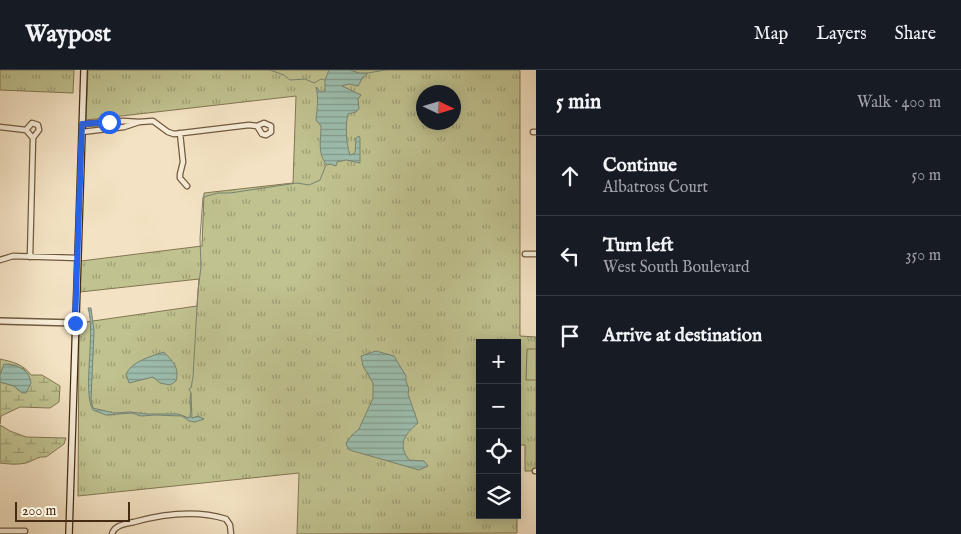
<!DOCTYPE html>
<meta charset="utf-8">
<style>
:root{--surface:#171b24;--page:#20242c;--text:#f1f3f6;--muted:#9ea1a6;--line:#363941}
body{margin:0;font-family:"IM FELL English",serif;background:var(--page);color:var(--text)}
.controls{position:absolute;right:15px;bottom:15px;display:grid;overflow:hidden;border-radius:0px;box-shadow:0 2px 12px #0003}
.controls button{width:45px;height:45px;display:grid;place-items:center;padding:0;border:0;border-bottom:1px solid var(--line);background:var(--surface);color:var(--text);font:25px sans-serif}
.compass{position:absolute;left:416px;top:15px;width:45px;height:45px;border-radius:50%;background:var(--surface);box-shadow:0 2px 12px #0003;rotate:94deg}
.scale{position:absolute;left:15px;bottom:12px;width:115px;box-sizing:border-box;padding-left:5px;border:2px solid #442b12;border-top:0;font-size:14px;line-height:18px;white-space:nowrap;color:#442b12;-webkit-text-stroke:4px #f7ecd8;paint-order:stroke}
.stop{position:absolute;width:15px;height:15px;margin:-11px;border:4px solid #2563eb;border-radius:50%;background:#fff}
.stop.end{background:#2563eb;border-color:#fff;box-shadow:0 1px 5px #0008}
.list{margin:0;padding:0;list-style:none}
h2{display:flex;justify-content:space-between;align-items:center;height:65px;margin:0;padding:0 20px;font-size:21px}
h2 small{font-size:16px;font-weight:400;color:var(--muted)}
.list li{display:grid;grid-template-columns:32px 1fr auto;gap:15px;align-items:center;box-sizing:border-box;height:80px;padding:0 20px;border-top:1px solid var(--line)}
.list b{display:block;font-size:19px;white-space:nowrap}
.list p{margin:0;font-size:16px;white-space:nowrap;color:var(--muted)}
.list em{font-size:16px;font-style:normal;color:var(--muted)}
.icon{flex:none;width:28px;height:28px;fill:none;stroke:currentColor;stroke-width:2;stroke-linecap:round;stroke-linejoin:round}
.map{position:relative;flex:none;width:536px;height:464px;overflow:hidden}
header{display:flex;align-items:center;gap:30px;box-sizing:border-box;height:70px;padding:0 25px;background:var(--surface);border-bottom:1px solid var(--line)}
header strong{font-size:24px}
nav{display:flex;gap:28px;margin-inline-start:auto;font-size:18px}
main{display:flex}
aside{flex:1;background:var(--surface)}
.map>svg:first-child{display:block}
.grass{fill:url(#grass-tufts);stroke:#827651;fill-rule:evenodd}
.wetland{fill:url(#wetland-marsh);stroke:#827651}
.garden{fill:#c0c290;stroke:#827651}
.water{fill:url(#water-rules);stroke:#798370}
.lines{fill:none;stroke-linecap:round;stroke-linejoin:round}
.stream{stroke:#798370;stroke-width:1}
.minor-casing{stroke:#70593e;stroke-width:7}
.tertiary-casing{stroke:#70593e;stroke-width:8}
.secondary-casing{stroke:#442b12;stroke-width:8}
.minor{stroke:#f7ecd8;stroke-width:4.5}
.tertiary{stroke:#f7ecd8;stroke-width:5}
.secondary{stroke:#f7ecd8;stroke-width:5.5}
.route{stroke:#2563eb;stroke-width:6}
</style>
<header>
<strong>Waypost</strong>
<nav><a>Map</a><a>Layers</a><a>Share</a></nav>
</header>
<main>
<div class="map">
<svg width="536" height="464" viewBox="0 0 536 464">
<defs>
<pattern id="grass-tufts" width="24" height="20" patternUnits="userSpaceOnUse" patternTransform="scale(1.25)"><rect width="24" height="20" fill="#c0c290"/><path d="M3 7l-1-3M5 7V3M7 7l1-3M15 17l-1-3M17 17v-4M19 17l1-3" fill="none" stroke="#9e9e74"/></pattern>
<pattern id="wetland-marsh" width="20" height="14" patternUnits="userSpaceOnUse" patternTransform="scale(1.25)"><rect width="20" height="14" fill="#c0c290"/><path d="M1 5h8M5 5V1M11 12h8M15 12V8" fill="none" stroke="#9e9e74"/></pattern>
<pattern id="water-rules" width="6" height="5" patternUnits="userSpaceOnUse" patternTransform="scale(1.25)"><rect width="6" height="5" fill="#9cbeaf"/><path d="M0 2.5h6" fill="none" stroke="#819b8d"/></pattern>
</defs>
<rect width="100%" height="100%" fill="#f3e2c3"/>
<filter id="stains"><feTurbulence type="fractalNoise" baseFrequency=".004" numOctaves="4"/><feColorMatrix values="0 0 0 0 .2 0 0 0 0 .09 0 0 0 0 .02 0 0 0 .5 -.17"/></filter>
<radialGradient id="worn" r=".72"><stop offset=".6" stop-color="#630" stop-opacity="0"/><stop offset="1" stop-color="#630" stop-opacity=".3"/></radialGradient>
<!-- grass -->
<path class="grass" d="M0,0h74l-1,23 -73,-3z
M88,0h432v266l16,1v134h-11v-26h-7l-1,69v-171h-37v172h37v18l-220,1 2,-61 -221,23 1,-173 118,-17 2,-27 -119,13 1,-31 121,-15 2,-53 89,-10 3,-87 -210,24zM423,22h30v30h-30z"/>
<!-- wetland -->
<path class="wetland" d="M0,289c13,3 23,5 31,16h11l18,11 -1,16 -9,6 -30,-1 -19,9 -1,8v-42l14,4 5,5 11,-12 -6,-10 -15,-5 -6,3 -3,8z
M0,355l10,6 16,6 40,1 -2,6 -18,13c-9,-1 -12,4 -20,6 -9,2 -17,1 -26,0z"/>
<!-- garden -->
<path class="garden" d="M527,279h9v31h-10z"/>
<!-- water -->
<path class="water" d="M329,0h21l9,3h9l-5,4 -5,9 -9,-2 -7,2 19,9 -3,4 1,10 -3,3 -8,2c-3,12 -2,29 2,41l5,-2 1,-15 3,-2 1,2v25l-14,-3 -9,2 -1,4 -6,-2 -3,1c-10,-11 -6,-25 -6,-39l-5,-6c1,-12 3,-21 0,-33l4,5 5,-1v-11z
M88,238h3l3,23 -3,69 2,8 21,5 16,-1 17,2h31l11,4c4,-7 -1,-16 2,-25l1,25 6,-2 6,3 -9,3 -6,-1 -7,-5 -27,-1 -14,1 -9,-3 -26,2 -13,-5c-11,-18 3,-78 -5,-102z
M376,281l18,5 12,20v5l3,8 -1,5 10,29c-13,11 -21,21 -9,37l15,1 4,5 -9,4 -66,-19 -5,-2 -2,-6 6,-8 7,-6 14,-31v-15l-10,-17 -2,-10z
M164,282c8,9 16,15 12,29l-6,4 -10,-2 -7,-6 -24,6 -3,-9c6,-13 26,-18 38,-22z
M4,294c14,1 25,5 27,19l-5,10h-4l-8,-7 -14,-4v-7z"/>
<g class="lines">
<!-- stream -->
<path class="stream" d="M270,0l14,5 6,5 15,-1 9,4 7,-4 4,1
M368,3l17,-3
M191,323l-2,-4 2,-1 2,-11 5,-87 3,-23 -1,-29 3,-41 15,-4h12l67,-10 12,2 11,-5 6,-15"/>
<defs>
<path id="minor" d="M139,52l14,-1 15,11 6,2 75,-9 8,1 7,-3 7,3v6l-5,3 -4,-1 -5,-8
M0,57l26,3 7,8 -3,119
M26,60l6,-7 6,2 1,5 -6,8
M82,62l42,-5 15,-5 -16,-1 -41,3
M533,62h3
M180,63l3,29 -3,12v4l7,8
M525,184h11
M0,190l13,-4 65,2
M535,401h1
M0,461h25
M112,464c2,-9 14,-10 22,-12 29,-8 63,-12 92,-3l4,6 1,9"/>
<path id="tertiary" d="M0,251l75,2"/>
<path id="secondary" d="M69,464l15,-464"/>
</defs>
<!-- minor casing -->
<use href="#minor" class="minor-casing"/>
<!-- tertiary casing -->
<use href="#tertiary" class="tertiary-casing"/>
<!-- secondary casing -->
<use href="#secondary" class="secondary-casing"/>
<!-- minor -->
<use href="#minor" class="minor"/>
<!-- tertiary -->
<use href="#tertiary" class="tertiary"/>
<!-- secondary -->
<use href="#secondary" class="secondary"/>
</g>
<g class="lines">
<!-- route -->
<path class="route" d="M75,253l7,-199 27,-2"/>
</g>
<rect width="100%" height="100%" filter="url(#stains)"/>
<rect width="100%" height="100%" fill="url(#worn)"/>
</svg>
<div class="controls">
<button>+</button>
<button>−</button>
<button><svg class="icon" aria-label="locate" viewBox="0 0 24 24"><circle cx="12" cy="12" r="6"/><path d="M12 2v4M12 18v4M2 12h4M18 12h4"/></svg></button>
<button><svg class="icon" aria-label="layers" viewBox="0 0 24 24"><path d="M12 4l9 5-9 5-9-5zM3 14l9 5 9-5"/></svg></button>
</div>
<svg class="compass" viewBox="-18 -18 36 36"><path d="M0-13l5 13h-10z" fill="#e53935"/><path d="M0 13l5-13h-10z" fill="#9ea1a6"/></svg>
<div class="scale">200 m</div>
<div class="stop" style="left:109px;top:52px"></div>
<div class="stop end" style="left:75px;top:253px"></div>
</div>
<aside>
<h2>5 min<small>Walk · 400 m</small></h2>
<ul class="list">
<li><svg class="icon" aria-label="ahead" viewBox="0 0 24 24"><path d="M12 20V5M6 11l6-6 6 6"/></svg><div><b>Continue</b><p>Albatross Court</p></div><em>50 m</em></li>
<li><svg class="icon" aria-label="left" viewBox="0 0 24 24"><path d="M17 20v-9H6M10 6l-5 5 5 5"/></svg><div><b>Turn left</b><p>West South Boulevard</p></div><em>350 m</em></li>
<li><svg class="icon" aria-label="arrive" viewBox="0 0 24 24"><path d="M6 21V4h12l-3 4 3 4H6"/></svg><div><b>Arrive at destination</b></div></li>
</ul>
</aside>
</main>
